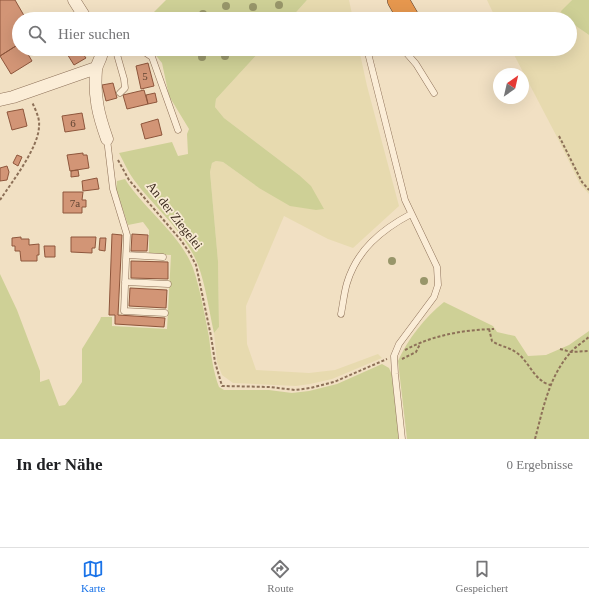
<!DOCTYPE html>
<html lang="de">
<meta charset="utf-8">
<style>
:root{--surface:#fff;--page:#f6f6f6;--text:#202124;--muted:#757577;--line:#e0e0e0;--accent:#1a73e8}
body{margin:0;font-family:Georgia,serif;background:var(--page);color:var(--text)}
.compass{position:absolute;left:493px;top:68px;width:36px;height:36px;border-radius:50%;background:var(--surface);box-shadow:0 4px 16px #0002;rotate:34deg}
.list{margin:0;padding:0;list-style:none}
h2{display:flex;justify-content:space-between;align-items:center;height:52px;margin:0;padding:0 16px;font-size:17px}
h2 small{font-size:13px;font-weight:400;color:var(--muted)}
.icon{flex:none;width:22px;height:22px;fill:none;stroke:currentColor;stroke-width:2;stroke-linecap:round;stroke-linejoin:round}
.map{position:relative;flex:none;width:589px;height:439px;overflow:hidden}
.search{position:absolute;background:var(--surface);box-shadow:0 4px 16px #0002;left:12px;right:12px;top:12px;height:44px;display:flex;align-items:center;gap:10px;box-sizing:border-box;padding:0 14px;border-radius:22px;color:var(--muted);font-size:15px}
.sheet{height:108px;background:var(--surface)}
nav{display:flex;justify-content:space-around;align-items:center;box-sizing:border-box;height:56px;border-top:1px solid var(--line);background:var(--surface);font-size:11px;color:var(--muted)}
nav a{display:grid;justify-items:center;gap:2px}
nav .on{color:var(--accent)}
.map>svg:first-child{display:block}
.farmland{fill:#e7daaf}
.green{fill:#ced096}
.building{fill:#d29576;stroke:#8e563c}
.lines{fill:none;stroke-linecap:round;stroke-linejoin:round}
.lane-casing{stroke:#8d7058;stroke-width:7}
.street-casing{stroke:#8d7058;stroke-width:13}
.highway-casing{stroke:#5a3e2d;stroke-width:22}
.path{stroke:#8d7058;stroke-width:2;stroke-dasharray:3 2;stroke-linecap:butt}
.lane{stroke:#fbedd7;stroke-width:6}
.street{stroke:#fbedd7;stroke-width:12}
.highway{stroke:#e6974e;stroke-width:21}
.tree{fill:#98966a}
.labels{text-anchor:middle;stroke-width:3.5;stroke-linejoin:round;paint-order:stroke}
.number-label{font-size:11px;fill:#614533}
.street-label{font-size:13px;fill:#3b2a1d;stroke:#f8ead3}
</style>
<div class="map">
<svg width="589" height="439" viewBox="0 0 589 439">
<rect width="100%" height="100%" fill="#f1e0c3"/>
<!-- farmland -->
<path class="farmland" d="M307,0h42l4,19h-63z
M487,0h85l-10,11 1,7 2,1h-69z
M570,22l19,13v159l-9,-10 -23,-47 -46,-88h59z
M262,49h97l8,37 32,120 -46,42 -25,-9 -44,-23 -38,90 1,38 9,26 53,3 26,-3 43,-16 4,4 -50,21 -22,5 -14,2 -63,-3 -11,-8 -5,-13 -3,-29 5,-6 -1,-66 -8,-89 2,-9 4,-2 7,1 36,26 40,-13 -75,-57 -9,-11 1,-8z"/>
<!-- green -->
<path class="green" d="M166,0h141l-17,19h-143z
M572,0h17v35l-19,-13v-3l-7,-1 -2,-7z
M148,49h114l-46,50 -1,8 9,11 75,57 12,11 13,23 -8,1 -26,-4 -31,-18 -36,-26 -7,-1 -4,2 -2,9 8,89 1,66 -5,6c-5,-22 -8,-47 -16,-68 -12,-32 -44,-58 -64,-85 -6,-8 -10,-18 -15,-27l53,-11 6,14 10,-2 -1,-20 2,-5 -20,-33 -7,-33 -8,-10z
M125,179c19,30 56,56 68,89 7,20 12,48 16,69 2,17 4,34 10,50l5,3h45l23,3 17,-2 28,-7 45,-20 7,4 3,7 7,64h-399v-165l17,36 23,61v11l9,-3 10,27 6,-1 9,-11 8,-12v-33l18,-29 1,-3h11v9l55,3 4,-74 -22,-1v-24l-6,-8 -15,3 -12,-36 1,-8z
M444,302l49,24 4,6 18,4 13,20 18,-1 23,-10 20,-14v108h-182l-9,-78c10,-22 27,-44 46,-59z"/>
<!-- building -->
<path class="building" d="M0,0h15l11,19h-7v25l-19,12z
M19,44v5h6l7,12 -21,13 -11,-18z
M64,49h10l2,3 4,-2 6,8 -12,7z
M148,63l6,23 -13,3 -5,-23z
M113,83l4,15 -11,3 -4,-16z
M144,90l4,14 -21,5 -4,-14z
M155,93l2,9 -9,2 -2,-9z
M23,109l4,17 -15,4 -5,-18z
M82,113l3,16 -20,3 -3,-16z
M158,119l4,16 -17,4 -4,-15z
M83,153v2h4l2,13 -19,3 -3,-16z
M17,155l5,2 -4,9 -5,-3z
M7,166l2,6 -2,8 -7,1v-13z
M78,170l1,6 -8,1v-6z
M97,178l2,11 -16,2 -1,-10z
M63,192h20l-1,8h4v7h-4v6h-19z
M112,234l10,1 -4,80 47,3 -1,9 -49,-3v-9h-6z
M132,234l16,1 -1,16h-16z
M21,237v2h8v6l10,-1v11h-2v6h-16l-1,-10h-5v-5h-3v-8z
M71,237h25l-1,11h-3v5l-21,-1z
M100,238h6l-1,13 -6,-1z
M44,246h11v11h-10z
M131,261l37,1v17l-37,-1z
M130,288l37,2 -1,18 -37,-2z"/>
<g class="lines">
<defs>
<path id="lane" d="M103,49l13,2 8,28 1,9 -5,5
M140,49l12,8 26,73
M367,49l38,151 32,67 1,18 -4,12 -35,47 -5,12 1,18 7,65
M403,49l13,15 18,29
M107,139l6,50 14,46 -3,76 41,2
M127,255l36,2
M125,282l43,2
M341,314c2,-10 3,-21 6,-31 10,-33 34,-53 64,-69"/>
<path id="street" d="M74,0l12,19
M102,49c1,8 -5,13 -6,21 -2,26 2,44 11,69
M0,100l13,-3 83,-29"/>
<path id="highway" d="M398,0l11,19"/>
</defs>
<!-- lane casing -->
<use href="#lane" class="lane-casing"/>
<!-- street casing -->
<use href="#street" class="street-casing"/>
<!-- highway casing -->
<use href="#highway" class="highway-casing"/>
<!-- path -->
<path class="path" d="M559,136l23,46 7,8
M118,160l11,20 51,59 9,13 7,13 15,71 4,26 7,24 48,1 25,3 15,-2 24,-6 53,-23
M0,200c12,-18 39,-53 39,-74 1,-8 -4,-17 -7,-24
M489,329l3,12c7,5 17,6 25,12 10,7 15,21 25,28 2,2 6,3 8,4
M560,349l11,3 18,-1
M405,350c28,-15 58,-20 89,-21
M402,359l14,-7 5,-10
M535,439c8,-30 14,-62 35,-86 5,-6 13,-11 19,-16"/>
<!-- lane -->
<use href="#lane" class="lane"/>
<!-- street -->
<use href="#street" class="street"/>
<!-- highway -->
<use href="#highway" class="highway"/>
</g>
<!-- trees -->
<g class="tree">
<circle cx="279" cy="5" r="4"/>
<circle cx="226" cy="6" r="4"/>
<circle cx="253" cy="7" r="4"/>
<circle cx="203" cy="14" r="4"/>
<circle cx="225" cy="56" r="4"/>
<circle cx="202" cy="57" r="4"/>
<circle cx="392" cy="261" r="4"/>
<circle cx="424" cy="281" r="4"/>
</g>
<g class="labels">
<!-- number labels -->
<g class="number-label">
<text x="145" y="80">5</text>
<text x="73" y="127">6</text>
<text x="75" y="207">7a</text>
</g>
<!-- street labels -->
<g class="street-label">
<text transform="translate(175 215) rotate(52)" y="5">An der Ziegelei</text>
</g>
</g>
</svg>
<svg class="compass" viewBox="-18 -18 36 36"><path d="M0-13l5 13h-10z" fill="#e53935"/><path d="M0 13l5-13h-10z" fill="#757577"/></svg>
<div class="search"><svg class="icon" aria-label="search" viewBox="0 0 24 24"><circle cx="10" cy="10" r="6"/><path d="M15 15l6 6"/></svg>Hier suchen</div>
</div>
<section class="sheet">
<h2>In der Nähe<small>0 Ergebnisse</small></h2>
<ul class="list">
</ul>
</section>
<nav>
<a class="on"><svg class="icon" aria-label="map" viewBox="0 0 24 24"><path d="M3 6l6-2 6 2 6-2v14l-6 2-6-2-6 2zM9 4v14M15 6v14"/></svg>Karte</a>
<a><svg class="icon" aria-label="directions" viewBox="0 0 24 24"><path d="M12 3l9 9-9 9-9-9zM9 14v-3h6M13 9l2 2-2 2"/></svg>Route</a>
<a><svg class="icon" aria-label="saved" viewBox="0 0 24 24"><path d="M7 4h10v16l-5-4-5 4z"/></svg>Gespeichert</a>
</nav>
